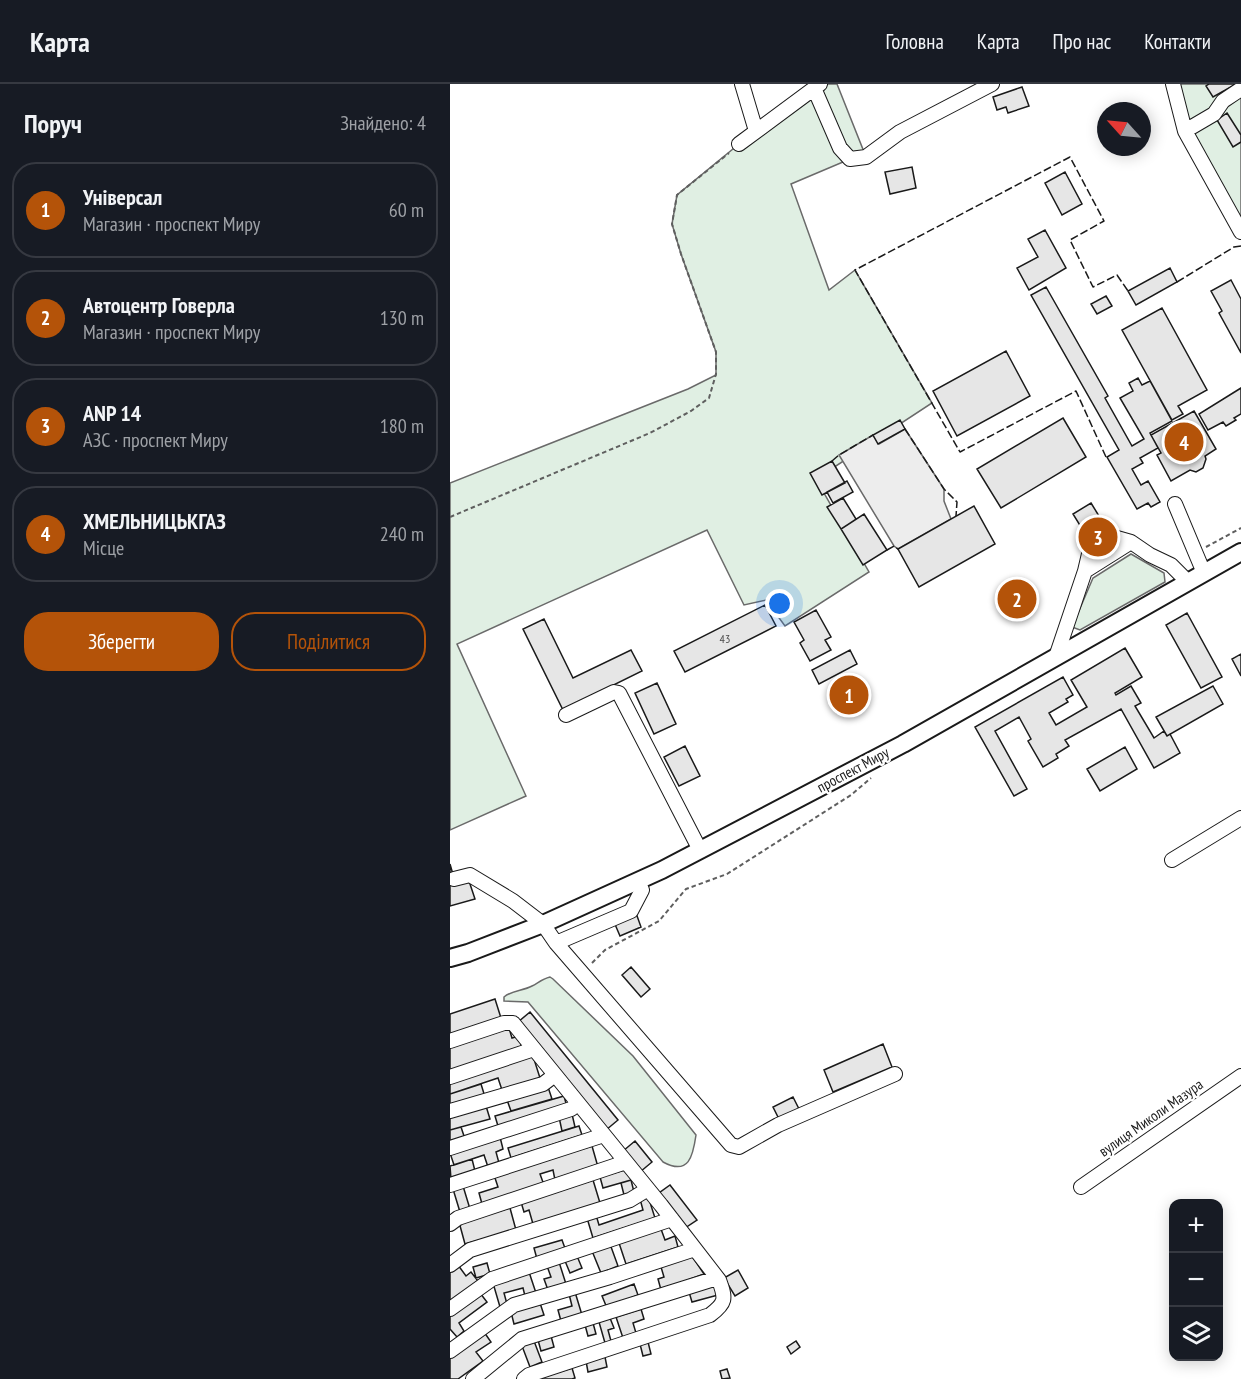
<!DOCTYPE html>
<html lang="uk">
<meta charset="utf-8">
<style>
:root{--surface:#171b24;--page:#20242c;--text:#f1f3f6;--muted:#9ea1a6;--line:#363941;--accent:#b45309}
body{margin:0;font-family:"PT Sans Narrow",sans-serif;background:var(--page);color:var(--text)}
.controls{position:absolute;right:18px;bottom:18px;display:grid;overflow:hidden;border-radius:12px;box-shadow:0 3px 15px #0003}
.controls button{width:54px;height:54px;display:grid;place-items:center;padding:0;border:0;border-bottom:2px solid var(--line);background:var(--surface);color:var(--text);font:30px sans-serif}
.compass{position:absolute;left:647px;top:18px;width:54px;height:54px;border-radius:50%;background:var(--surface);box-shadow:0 3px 15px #0003;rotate:297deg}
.you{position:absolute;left:330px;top:520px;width:21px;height:21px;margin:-15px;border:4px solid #fff;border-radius:50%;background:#1a73e8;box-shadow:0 0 0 9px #1a73e833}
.badge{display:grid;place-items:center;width:39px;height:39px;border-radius:50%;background:var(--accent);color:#fff;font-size:20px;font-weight:700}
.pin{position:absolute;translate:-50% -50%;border:3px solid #fff;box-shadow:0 2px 6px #0006}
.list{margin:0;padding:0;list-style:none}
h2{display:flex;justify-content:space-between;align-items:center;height:78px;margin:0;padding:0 24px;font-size:26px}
h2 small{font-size:20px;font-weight:400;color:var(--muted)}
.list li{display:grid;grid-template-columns:39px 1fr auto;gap:18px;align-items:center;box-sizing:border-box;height:96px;margin:0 12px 12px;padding:0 12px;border:2px solid var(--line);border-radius:24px}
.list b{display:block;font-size:22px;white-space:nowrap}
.list p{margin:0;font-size:20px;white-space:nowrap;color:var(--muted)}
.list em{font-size:20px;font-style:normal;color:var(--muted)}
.actions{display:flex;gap:12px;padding:18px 24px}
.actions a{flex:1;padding:14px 0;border:2px solid var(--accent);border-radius:24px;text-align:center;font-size:21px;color:var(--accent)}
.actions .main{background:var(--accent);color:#fff}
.icon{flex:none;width:33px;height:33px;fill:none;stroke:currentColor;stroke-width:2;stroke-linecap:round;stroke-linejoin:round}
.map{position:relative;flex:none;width:791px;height:1295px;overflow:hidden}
header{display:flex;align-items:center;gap:36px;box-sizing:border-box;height:84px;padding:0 30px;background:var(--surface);border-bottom:2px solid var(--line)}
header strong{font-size:28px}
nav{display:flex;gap:33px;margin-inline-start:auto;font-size:21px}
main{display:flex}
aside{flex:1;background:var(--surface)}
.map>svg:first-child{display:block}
.green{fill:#e0efe3;stroke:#6a6a6a;stroke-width:1.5}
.parking{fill:#ededed;stroke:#6a6a6a;stroke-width:1.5}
.building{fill:#e6e6e6;stroke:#1a1a1a;stroke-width:1.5}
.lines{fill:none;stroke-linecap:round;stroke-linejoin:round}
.minor-casing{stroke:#1a1a1a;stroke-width:16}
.major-casing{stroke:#1a1a1a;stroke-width:20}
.path{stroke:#5f5f5f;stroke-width:2;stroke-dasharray:4.5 3;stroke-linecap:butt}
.minor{stroke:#fff;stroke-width:14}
.major{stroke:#fff;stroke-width:16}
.fence{stroke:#1a1a1a;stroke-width:1.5;stroke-dasharray:8 3;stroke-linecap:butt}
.labels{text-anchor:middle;stroke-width:4.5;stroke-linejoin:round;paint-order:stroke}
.number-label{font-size:12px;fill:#4d4d4d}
.street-label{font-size:15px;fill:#1a1a1a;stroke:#fff}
</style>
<header>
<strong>Карта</strong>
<nav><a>Головна</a><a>Карта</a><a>Про нас</a><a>Контакти</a></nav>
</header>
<main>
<aside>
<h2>Поруч<small>Знайдено: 4</small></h2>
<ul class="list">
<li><span class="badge">1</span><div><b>Універсал</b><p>Магазин · проспект Миру</p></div><em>60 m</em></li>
<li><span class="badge">2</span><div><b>Автоцентр Говерла</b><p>Магазин · проспект Миру</p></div><em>130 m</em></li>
<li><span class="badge">3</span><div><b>ANP 14</b><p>АЗС · проспект Миру</p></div><em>180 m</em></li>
<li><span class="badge">4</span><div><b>ХМЕЛЬНИЦЬКГАЗ</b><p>Місце</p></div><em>240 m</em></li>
</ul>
<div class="actions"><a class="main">Зберегти</a><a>Поділитися</a></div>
</aside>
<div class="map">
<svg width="791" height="1295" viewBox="0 0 791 1295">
<rect width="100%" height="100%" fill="#fff"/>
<!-- green -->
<path class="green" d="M370,0h17l29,73 -16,2 -59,25 38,106 26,-20 77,133 -116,76 53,93 -84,54 -19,-26 -22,5 -37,-75 -250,114 69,152 -76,34v-347l238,-94 28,-14v-23l-35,-98 -9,-30 5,-29 62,-51z
M728,0h63v138l-51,-93z
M681,470l33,19 1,9 -85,48 -8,-3 21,-49z
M100,893l3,2 80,77 63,79c-3,21 -7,41 -33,27l-135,-160 -24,-1v-4c8,-7 19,-6 28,-11 6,-3 10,-7 18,-9z"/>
<!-- parking -->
<path class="parking" d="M455,345l39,60v12l7,18 -53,30 -4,-3 -55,-91 34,-20 6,9z"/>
<!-- building -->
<path class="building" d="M759,0h27l-23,13 -7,-11z
M572,3l7,19 -21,7 -2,-6 -9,3 -4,-13z
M777,29l14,22v7l-8,5 -16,-27z
M462,83l4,21 -26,6 -5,-22z
M615,88l17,32 -20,11 -17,-32z
M595,146l21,38 -37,22 -12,-22 21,-11 -10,-18z
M720,184l7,14 -41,23 -8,-14z
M781,196l10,19v54l-22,-40 3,-2 -11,-20z
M596,203l62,109 -3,2 27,48 12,-7 -24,-41 13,-7 -4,-8 9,-5 4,7 8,-4 22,40 -22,12 8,15 -18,10 3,5 -11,6 9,16 7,-4 12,21 -9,5 -3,-4 -11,6 -30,-52 12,-7 -88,-155z
M656,212l6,10 -15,8 -6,-10z
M712,224l45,82 -29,16 5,8 -11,6 -50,-90z
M556,267l24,45 -73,40 -24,-45z
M791,304v26l-7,4 2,2 -10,6 -3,-4 -15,8 -9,-16z
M744,327l22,38 -11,7 1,3 -3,9 -7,4 -6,-2 -19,11 -14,-26 4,-2 -10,-18z
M613,334l23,39 -85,51 -24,-39z
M450,336l5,9 -27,15 -5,-9z
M382,377l13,22 -23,12 -12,-22z
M397,397l6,11 -20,11 -6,-11z
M393,414l13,21 -15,10 -14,-22z
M641,419l8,13 -18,11 -8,-13z
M524,422l21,38 -76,43 -21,-38z
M414,430l23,36 -24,15 -22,-36z
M645,435l17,29 -12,7 -17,-29z
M315,521l11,21 -91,46 -11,-21z
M366,526l15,27 -6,3 6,10 -21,11 -10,-18 4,-3 -10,-18z
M737,529l35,64 -21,11 -35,-63z
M94,535l29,59 58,-28 11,21 -79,39 -40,-81z
M675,564l17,29 -27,16 1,2 15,-9 10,17 -6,3 19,32 10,-7 3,5 3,-2 10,19 -26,15 -33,-59 -56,31 4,6 -13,8 2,4 -15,9 -15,-26 3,-2 -12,-22 -24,14 32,58 -13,7 -39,-69 88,-50 10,18 -7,4 2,3 -19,11 7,12 31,-18 -16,-27z
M400,566l7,14 -38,20 -7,-14z
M791,570v22l-9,-17z
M410,593l10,21 -33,15 -9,-21z
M207,599l19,41 -22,10 -19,-41z
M763,602l10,18 -56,32 -11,-19z
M235,662l15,30 -21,10 -15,-29z
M675,663l12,22 -37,22 -13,-22z
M0,780l6,21 13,-4 6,18 -25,7z
M186,829l5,14 -21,9 -6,-14z
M181,883l19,22 -9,8 -19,-22z
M45,915l6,19 -51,17v-21z
M80,928l88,108 -12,10 -88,-108z
M59,944l3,10 7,-2 3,12 -72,23v-24z
M433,960l9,23 -59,25 -9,-22z
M83,972l7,22 -38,12 -4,-12 -48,16v-12z
M31,1000l4,13 -35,10v-13z
M98,1003l4,12 -41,12 -4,-11z
M114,1012l3,11 -69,19 -3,-10z
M343,1013l6,12 -20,10 -6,-12z
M36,1022l4,13 -40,11v-14z
M122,1030l3,13 -13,4 -3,-14z
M129,1042l3,9 -71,23 -3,-10z
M11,1043l4,12 -15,4v-13z
M50,1053l3,12 -7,3 3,11 -11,4 -4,-12 -30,10 -4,-12z
M185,1057l17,21 -12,10 -17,-21z
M142,1062l6,21 -43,13 -2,-10 -13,4 4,11 -62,19 -3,-11 19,-6 -4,-12z
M22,1075l3,12 -24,8 -1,-13z
M178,1085l3,11 -28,8 -3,-11z
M143,1096l7,23 -67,21 -4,-14 -5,2 -3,-10z
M181,1096l3,12 -10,3 -3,-12z
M220,1101l27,35 -12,8 -26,-35z
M13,1102l7,23 -10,3 -7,-23z
M198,1112l7,22 -62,20 -6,-20 9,-3 3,10 44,-15 -3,-11z
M60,1124l6,22 -51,14 -6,-22z
M211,1145l4,11 10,-4 3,11 -52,17 -7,-21z
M112,1156l4,11 -29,8 -3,-11z
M160,1160l8,22 -17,7 -9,-22z
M127,1172l5,12 -12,5 -5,-12z
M242,1172l12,18 -43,16 -3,-11 6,-2 -3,-10z
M109,1178l7,22 -18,6 -4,-11 7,-2 -4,-11z
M37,1179l3,11 -14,4 -3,-11z
M8,1181l8,11 5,-4 7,9 -28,21v-31z
M288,1186l10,18 -13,8 -11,-18z
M79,1188l7,21 -11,3 -2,-8 -19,5 3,11 -7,3 -7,-24z
M184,1200l4,11 -31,13 -5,-12z
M264,1200l4,11 -26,7 -3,-10z
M125,1208l7,23 -21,6 -3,-11 14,-4 -3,-12z
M30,1209l7,9 -28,21 5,8 -7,6 -7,-8v-14z
M90,1219l4,12 -30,9 -3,-12z
M191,1225l3,10 -11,4 3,10 -13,5 -7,-21z
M160,1234l4,10 -6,2 3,11 -6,2 -6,-21z
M143,1239l3,11 -8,2 -3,-11z
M34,1248l7,10 -15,10 7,9 -25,18h-8v-23z
M101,1252l3,11 -13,4 -3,-11z
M84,1257l8,21 -12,5 -8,-21z
M346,1257l4,6 -9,7 -4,-7z
M198,1258l3,12 -8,2 -3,-12z
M155,1273l2,10 -19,5 -2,-11z
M122,1284l3,10 -3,1h-36z
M277,1285l3,9 -8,1 -2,-8z"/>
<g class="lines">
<defs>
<path id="minor" d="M292,0l14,47
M723,0l12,47 56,101
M364,4l26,60 10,11 16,-2 34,-25 92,-48
M735,47l29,-17 9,-13 18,-12
M289,60l81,-60
M725,420l29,69
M653,450l28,8 19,13 21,10 17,17
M635,487l46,-29
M606,573l29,-86 7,-30
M116,631l48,-23 5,1 81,157
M722,776l69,-42
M4,795l16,-4 43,26 30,23 13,19 175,202 8,2 39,-22 117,-51
M106,859l75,-32 11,-21 -4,-9
M0,957l54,-18h9l148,182 58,75c7,19 7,23 -9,35l-181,60 -5,4
M0,993l84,-28
M0,1027l93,-27 12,-9
M0,1064l121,-39 7,-5
M0,1101l154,-50
M631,1103l160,-111
M0,1140l8,-6 168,-56
M0,1181l20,-15 160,-50 18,-11
M0,1225l42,-30 180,-60
M0,1267l64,-46 96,-28 85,-28
M23,1295l49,-40 195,-61"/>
<path id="major" d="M0,874l18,-5 75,-29 119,-54 241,-126 338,-192"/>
</defs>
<!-- minor casing -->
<use href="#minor" class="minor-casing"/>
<!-- major casing -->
<use href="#major" class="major-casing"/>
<!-- path -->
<path class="path" d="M0,433l200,-84 41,-22 18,-13 7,-24v-22l-35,-98 -9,-30 5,-29 52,-42
M756,463l35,-19
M142,879l13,-13 54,-29 27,-32 41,-15 124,-79 20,-17"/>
<!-- minor -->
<use href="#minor" class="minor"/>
<!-- major -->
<use href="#major" class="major"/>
<!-- fence -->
<path class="fence" d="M727,198l57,-35 7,-1
M455,345l39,60 13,13 -1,14
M656,373l-30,-66 -116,61 -105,-182 215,-113 34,64 -34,19 23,47 24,-12 11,16
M382,377l7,-6 34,-20
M437,466l7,-4 4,3"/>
</g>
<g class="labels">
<!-- number labels -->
<g class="number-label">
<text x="275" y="559">43</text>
</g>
<!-- street labels -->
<g class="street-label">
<text transform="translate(403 686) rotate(-28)" y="5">проспект Миру</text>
<text transform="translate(701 1034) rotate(-35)" y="5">вулиця Миколи Мазура</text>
</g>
</g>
</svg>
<div class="controls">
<button>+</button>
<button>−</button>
<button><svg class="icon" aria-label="layers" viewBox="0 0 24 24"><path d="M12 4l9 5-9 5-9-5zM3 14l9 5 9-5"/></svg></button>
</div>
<svg class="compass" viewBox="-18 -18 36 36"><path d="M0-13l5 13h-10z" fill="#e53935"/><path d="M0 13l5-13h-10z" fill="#9ea1a6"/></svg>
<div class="you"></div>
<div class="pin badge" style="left:399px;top:611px">1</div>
<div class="pin badge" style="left:567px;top:515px">2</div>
<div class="pin badge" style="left:648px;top:453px">3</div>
<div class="pin badge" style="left:734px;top:358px">4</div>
</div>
</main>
